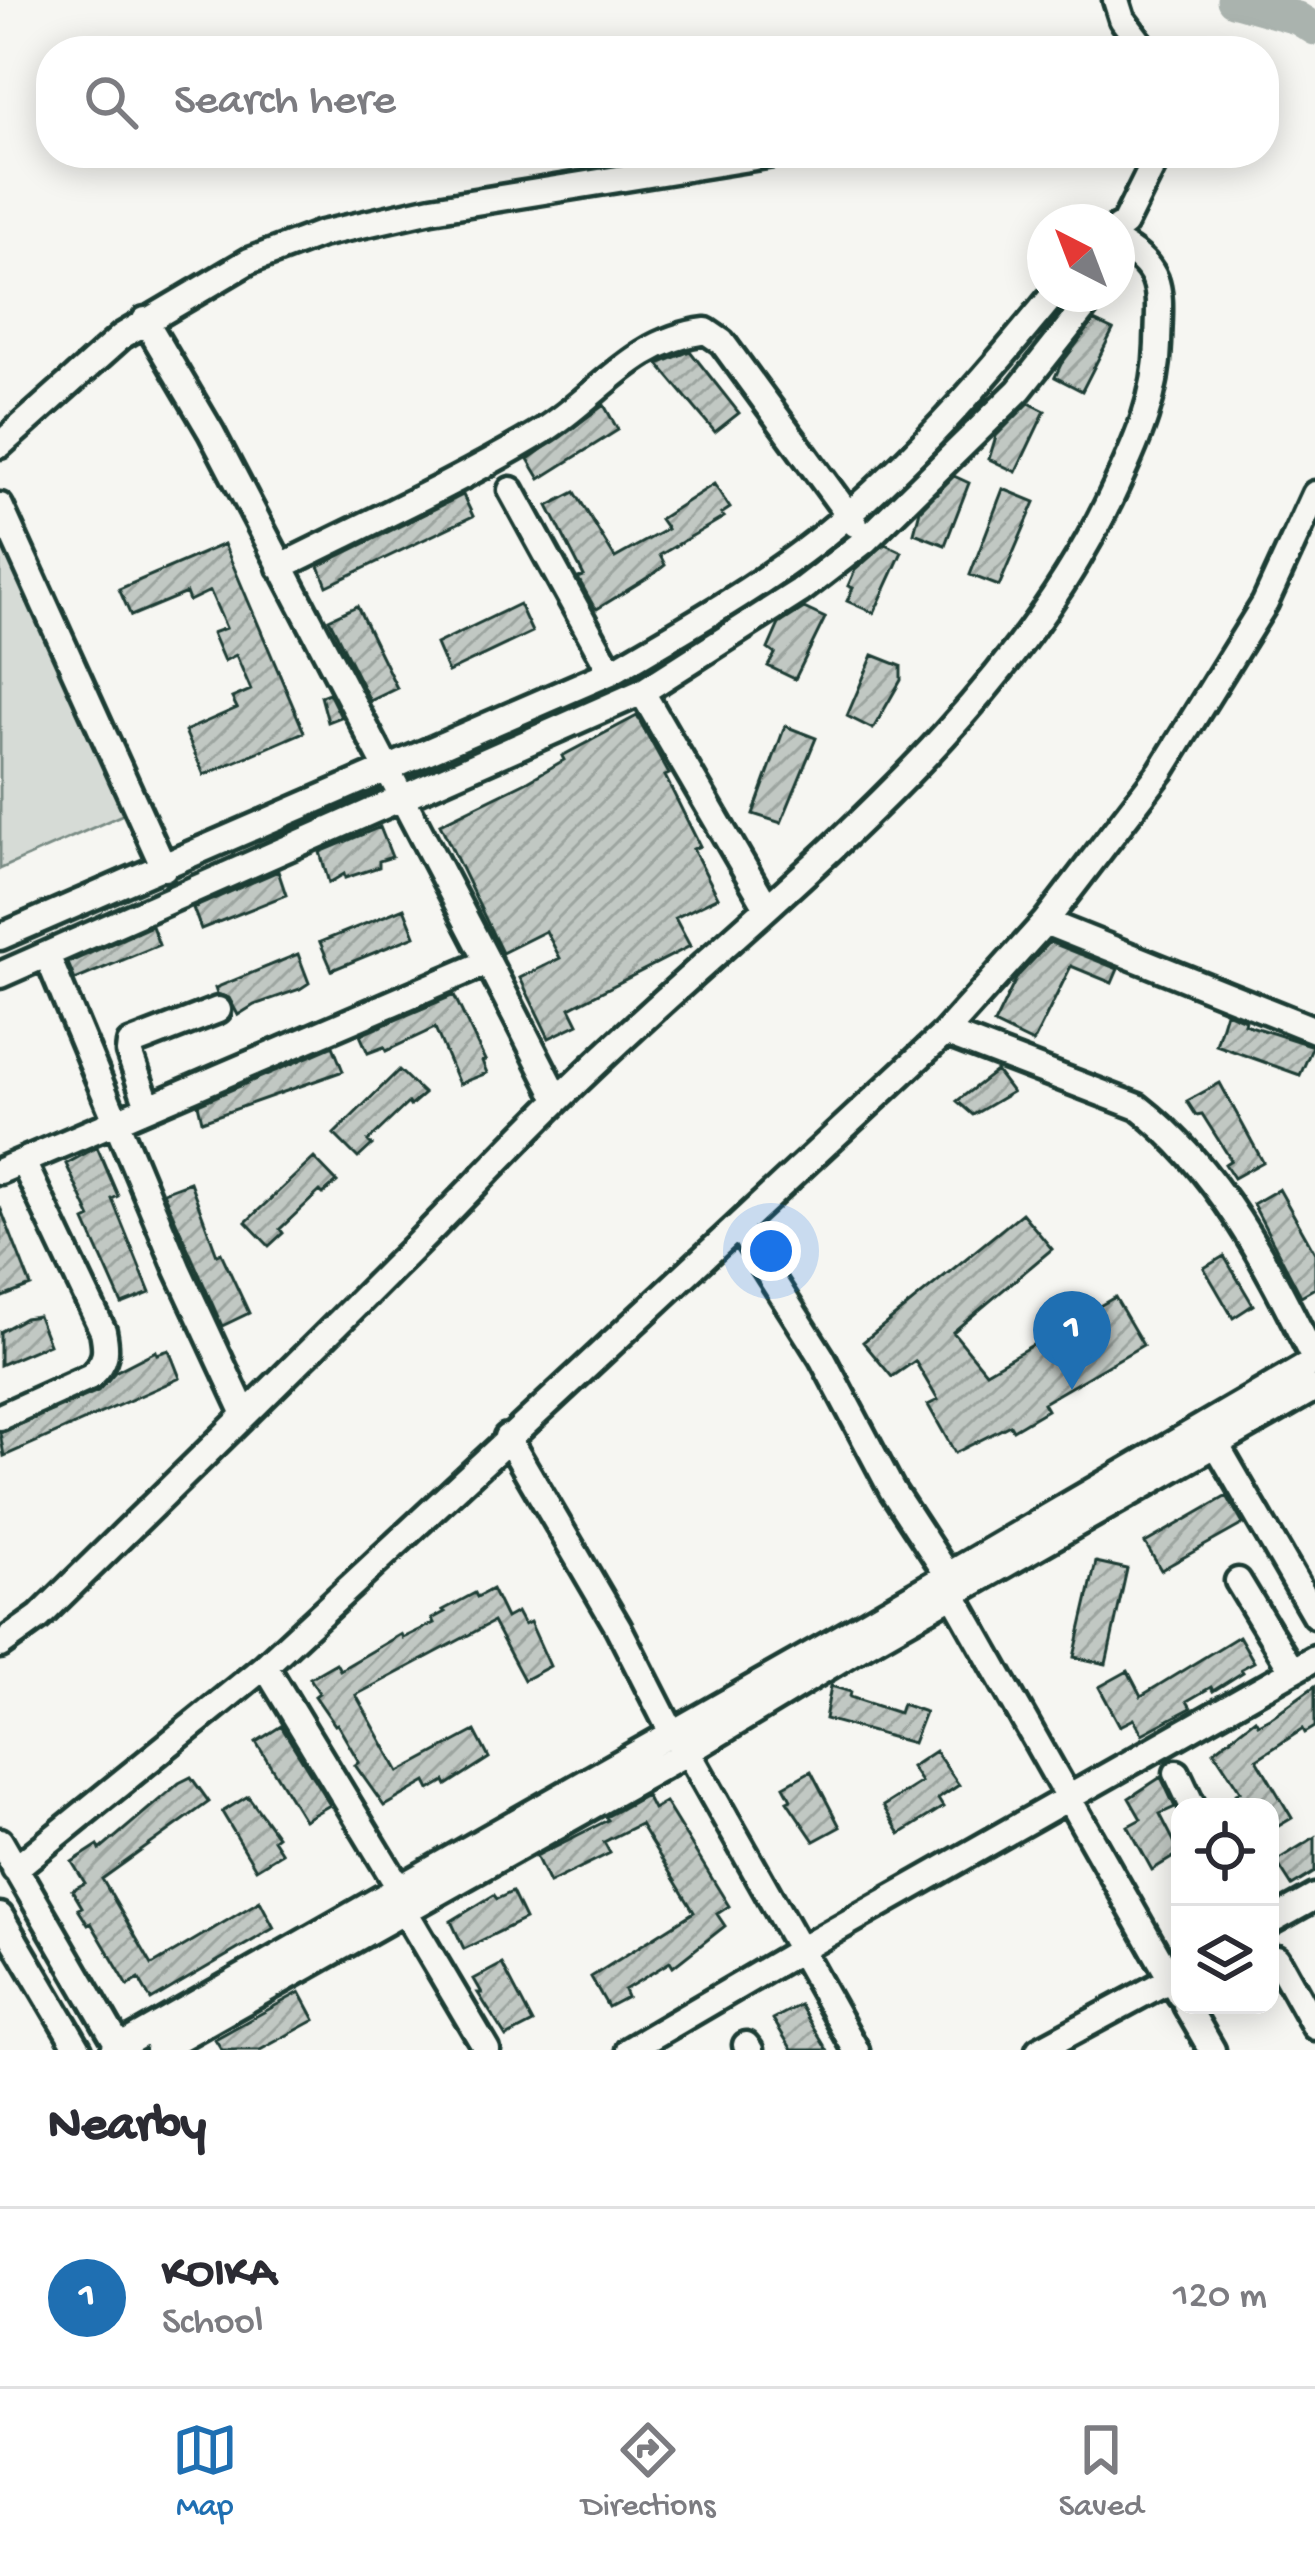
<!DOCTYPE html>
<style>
:root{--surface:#fff;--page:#f2f2f3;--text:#2b2b33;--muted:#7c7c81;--line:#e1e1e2;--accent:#1f6fb2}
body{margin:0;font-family:"Gochi Hand",sans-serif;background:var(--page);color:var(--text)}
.controls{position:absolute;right:36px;bottom:36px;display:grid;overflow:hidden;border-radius:24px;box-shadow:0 6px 30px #0003}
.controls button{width:108px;height:108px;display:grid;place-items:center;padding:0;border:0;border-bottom:3px solid var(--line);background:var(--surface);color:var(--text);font:60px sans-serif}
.compass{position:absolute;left:1027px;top:204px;width:108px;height:108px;border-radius:50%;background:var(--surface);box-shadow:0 6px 30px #0003;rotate:318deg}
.you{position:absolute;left:771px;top:1251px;width:42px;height:42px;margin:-30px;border:9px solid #fff;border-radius:50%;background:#1a73e8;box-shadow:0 0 0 18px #1a73e833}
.badge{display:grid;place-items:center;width:78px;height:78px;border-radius:50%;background:var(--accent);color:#fff;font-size:39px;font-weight:700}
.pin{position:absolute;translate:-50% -99px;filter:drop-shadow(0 3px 6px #0008)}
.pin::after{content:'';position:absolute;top:63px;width:42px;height:36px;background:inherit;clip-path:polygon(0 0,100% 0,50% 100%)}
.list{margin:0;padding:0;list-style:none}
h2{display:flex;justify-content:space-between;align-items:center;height:156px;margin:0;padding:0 48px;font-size:51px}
h2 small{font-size:39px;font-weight:400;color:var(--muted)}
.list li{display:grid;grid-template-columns:78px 1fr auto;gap:36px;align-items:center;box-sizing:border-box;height:180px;padding:0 48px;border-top:3px solid var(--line)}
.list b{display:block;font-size:45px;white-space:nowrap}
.list p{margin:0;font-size:39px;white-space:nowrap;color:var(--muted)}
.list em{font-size:39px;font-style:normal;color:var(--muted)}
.icon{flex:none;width:66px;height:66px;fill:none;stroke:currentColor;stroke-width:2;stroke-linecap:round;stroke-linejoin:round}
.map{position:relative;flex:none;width:1315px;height:2050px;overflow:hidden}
.search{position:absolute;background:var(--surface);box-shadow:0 6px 30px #0003;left:36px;right:36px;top:36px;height:132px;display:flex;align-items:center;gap:30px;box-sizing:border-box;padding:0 42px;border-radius:48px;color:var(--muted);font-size:45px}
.sheet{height:336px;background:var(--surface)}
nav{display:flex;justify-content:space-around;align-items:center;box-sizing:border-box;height:168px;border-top:3px solid var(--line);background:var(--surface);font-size:33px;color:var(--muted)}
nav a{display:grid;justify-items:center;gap:6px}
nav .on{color:var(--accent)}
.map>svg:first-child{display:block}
.pitch{fill:#d6dbd6;stroke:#7a8c85;stroke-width:3}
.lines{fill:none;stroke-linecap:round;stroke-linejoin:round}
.river{stroke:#aab3ae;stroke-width:33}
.building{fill:url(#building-hatch);stroke:#1f3d34;stroke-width:3}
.minor-casing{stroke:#1f3d34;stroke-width:33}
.minor{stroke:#f6f6f2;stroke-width:24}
</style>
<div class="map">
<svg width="1315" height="2050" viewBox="0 0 1315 2050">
<defs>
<pattern id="building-hatch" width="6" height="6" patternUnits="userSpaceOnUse" patternTransform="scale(3)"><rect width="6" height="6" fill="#c1c8c3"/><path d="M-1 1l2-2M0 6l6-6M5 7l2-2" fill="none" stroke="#9ca49f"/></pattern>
</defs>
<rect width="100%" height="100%" fill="#f6f6f2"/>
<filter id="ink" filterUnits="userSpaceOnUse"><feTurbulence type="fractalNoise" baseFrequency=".00833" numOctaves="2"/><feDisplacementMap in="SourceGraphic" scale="24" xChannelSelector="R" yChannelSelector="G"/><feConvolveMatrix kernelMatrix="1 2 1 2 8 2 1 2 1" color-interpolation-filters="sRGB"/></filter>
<g filter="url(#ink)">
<!-- pitch -->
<path class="pitch" d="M11,547l115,266 -126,56v-317z"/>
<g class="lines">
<!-- river -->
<path class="river" d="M1233,0l64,18 18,11"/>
</g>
<!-- building -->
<path class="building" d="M1094,321l19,9 -31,61 -27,-14 6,-13z
M690,351l49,62 -24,19 -57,-68z
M1029,403l16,8 -29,61 -27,-13 7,-23z
M604,405l14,25 -78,49 -12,-20z
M954,476l15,7 -24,62 -31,-12 6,-23z
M714,484l16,24 -9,6 3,3 -64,38 5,10 -10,8 -58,36 -3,-2 -16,-29 6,-2 -36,-70 27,-14 40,66 52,-29 -7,-10z
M1003,489l32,13 -36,84 -29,-11z
M463,495l10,21 -146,70 -8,-20z
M224,544l80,188 -100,43 -19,-44 52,-23 -5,-10 19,-8 -15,-35 -12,6 -12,-28 14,-5 -16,-37 -21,10 -3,-8 -55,23 -12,-27z
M885,544l17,8 -28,61 -27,-12 6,-13 -5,-2 7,-16z
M519,604l13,28 -84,40 -12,-28z
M357,606l40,82 -27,13 -41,-82z
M804,608l21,10 -30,61 -27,-13 7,-12 -7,-5 11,-25z
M873,655l28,11v14l-28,49 -26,-13z
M329,693l12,24 -13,5 -7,-26z
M637,716l32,58 -4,2 35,70 -7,3 25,48 -43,21 15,28 -120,62 8,16 -29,14 -29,-60 40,-20 -14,-27 -44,22 -62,-129 88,-43 36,-21 -2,-4z
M785,726l31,12 -35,85 -28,-9z
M380,827l12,30 -13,4v6l-34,11 -1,-4 -15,9 -9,-31z
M278,871l8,24 -85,34 -8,-21z
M404,908l11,28 -83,34 -12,-28z
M152,926l7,19 -84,35 -7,-17z
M1050,942l68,27 -6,14 -41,-17 -38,77 -39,-19 23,-47z
M298,954l11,29 -9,6 -46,16 -16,10 -9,-17 -12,-4 -2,-6z
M454,995l31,65 -3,1 5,12 -28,11 -24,-56 -49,23 -2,-4 -16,6 -8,-18z
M1226,1012l19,8 -1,4 69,22 -13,29 -84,-30z
M333,1046l10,25 -141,50 -4,-17z
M399,1070l25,24 -14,12 -2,-3 -40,38 4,4 -14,13 -24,-24z
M996,1071l16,21 -39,23 -16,-14z
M1220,1083l43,79 -29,16 -9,-14 6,-4 -29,-46 -6,1 -9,-14z
M97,1147l21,49 -6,3 38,94 -28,11 -37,-83 6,-3 -25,-54z
M314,1158l23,24 -14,12 -3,-3 -40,38 3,4 -14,13 -23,-24z
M190,1182l27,73 4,-2 28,60 -27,13 -59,-134z
M1279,1189l36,64v35l-14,8 -48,-92z
M0,1207l31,79 -31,12z
M1022,1213l30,36 -99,83 33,40 129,-75 28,48 -100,58 4,7 -34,20 -3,-5 -55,28 -27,-48 10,-5 -23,-39 -23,16 -29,-35z
M1224,1256l29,49 -20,13 -29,-50z
M38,1316l11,28 -49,21v-33l25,-14z
M169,1350l11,28 -176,78 -4,-23 98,-42 17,-19 41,-21 1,3z
M1227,1496l16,28 -82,46 -16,-27z
M1096,1562l31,7 -21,95 -32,-7z
M492,1589l14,29 11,-6 7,13 6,-3 20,44 -26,14 -31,-58 -137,73 43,77 76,-41 14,27 -42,27 -2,-4 -15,9 -4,-8 -42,24 -29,-41 4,-3 -22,-38 -2,1 -20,-29 4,-3 -9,-15 26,-15 4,7 61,-36 2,4 31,-15 -2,-4 13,-7 -2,-2 32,-17 2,4z
M1239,1636l15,26 -13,7 2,3 -30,19 -2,-4 -24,14 4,7 -49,26 -8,-15 -14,7 -21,-39 29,-16 13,25z
M831,1686l20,6 -1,5 49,16 3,-9 23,8 -12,31 -88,-24z
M1315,1686v41l-10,6 -2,-4 -46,30 35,59 -22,13v-24h-25l-9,-14 4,-2 -26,-40 41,-32 3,5 15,-8z
M281,1726l49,79 -26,15 -48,-78z
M935,1751l24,34 -21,14 5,8 -43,27 -17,-28 38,-24 -10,-15z
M811,1771l29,56 -26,14 -27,-40 4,-2 -7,-13z
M191,1777l18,25 -107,77 50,86 108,-64 14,27 -123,72 -12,-21 -11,7 -37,-63 -3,2 -10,-16 4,-2 -10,-17 13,-7 -13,-21 26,-17 2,5 79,-67z
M1161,1777l14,30 -15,7 20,39 -28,17 -24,-44 13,-7 -12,-21z
M646,1795l7,14 12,-7 64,104 -12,8 8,12 -52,41 -3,-5 -46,28 3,7 -19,10 -17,-30 103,-65 -54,-88 -36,18 6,11 -61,30 -13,-27 72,-36 -2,-3z
M248,1796l29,40 -4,3 9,14 -26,16 -34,-57z
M1315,1837v35l-23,14 -16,-25z
M512,1892l13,27 -61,30 -13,-28 43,-26 3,4z
M502,1964l31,59 -27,14 -28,-44h4l-8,-14z
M300,1992l15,28 -55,30h-38l-7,-11z
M800,2005l27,45h-35l-19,-31z"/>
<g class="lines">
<defs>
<path id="minor" d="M1116,0l6,19 24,32
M1117,228l7,-4 35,-71
M0,445l122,-109 127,-75 72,-27 111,-25 347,-56
M511,490l100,182
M0,506l164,362
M280,567c88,-44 179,-85 263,-136 56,-35 90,-91 163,-100l16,11 133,182
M642,692l125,215
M1045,922l270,108
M0,937l611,-265c80,-47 167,-95 237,-157 76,-66 142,-143 206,-221
M47,955l131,315 67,144
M488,962l70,137
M0,975l642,-283 158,-101 66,-51 153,-150 76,-96
M945,1033l193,74c84,65 130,160 177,254
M148,1106l-19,-54 1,-8 88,-34
M0,1171l488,-209 -277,-530 -66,-112
M739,1227l83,131 70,132 55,84
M0,1417l91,-41c16,-15 16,-25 12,-45l-80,-169
M507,1437l111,190 53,104 17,21 112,198 -171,100
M1216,1444l99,171
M1238,1581l54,89
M953,1594l227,401
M0,1645l39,-28c118,-116 238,-232 355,-350 55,-54 107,-111 162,-165 192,-191 447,-366 561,-618 21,-45 40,-89 41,-140 1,-50 9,-75 -41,-101
M265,1666l133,220
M1177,1773l16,34
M0,1841l121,209
M15,1869l250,-203 680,-633 100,-111 116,-151 104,-168 50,-109
M406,1913l81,137
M0,1916l79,134
M1270,1922l45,-25
M1277,1959l38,68
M1186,2005l26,45
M746,2045l4,5
M114,2050l740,-420 461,-269
M158,2050l530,-298 178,-108 449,-256
M856,2050l-56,-100 515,-292
M1039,2050l141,-76"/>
</defs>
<!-- minor casing -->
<use href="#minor" class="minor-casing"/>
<!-- minor -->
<use href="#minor" class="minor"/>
</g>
</g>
</svg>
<div class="controls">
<button><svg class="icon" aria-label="locate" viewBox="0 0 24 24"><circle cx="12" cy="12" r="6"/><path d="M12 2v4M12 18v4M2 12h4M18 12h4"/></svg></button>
<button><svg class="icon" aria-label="layers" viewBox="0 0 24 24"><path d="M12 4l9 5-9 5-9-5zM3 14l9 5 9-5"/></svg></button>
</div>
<svg class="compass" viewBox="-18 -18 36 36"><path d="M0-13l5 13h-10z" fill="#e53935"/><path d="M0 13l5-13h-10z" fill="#7c7c81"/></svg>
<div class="you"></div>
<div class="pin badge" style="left:1072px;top:1390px">1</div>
<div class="search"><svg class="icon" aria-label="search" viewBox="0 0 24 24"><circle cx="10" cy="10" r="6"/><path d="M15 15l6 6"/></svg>Search here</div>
</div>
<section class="sheet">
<h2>Nearby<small></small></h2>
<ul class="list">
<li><span class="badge">1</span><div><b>KOIKA</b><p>School</p></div><em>120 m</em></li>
</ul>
</section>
<nav>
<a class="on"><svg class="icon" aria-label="map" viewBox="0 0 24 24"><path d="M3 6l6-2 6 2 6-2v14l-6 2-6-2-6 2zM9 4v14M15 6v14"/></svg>Map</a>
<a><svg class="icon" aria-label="directions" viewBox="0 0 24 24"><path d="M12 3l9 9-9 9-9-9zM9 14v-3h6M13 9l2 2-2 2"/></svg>Directions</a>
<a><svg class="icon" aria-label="saved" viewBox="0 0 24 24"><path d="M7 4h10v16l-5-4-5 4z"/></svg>Saved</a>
</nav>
